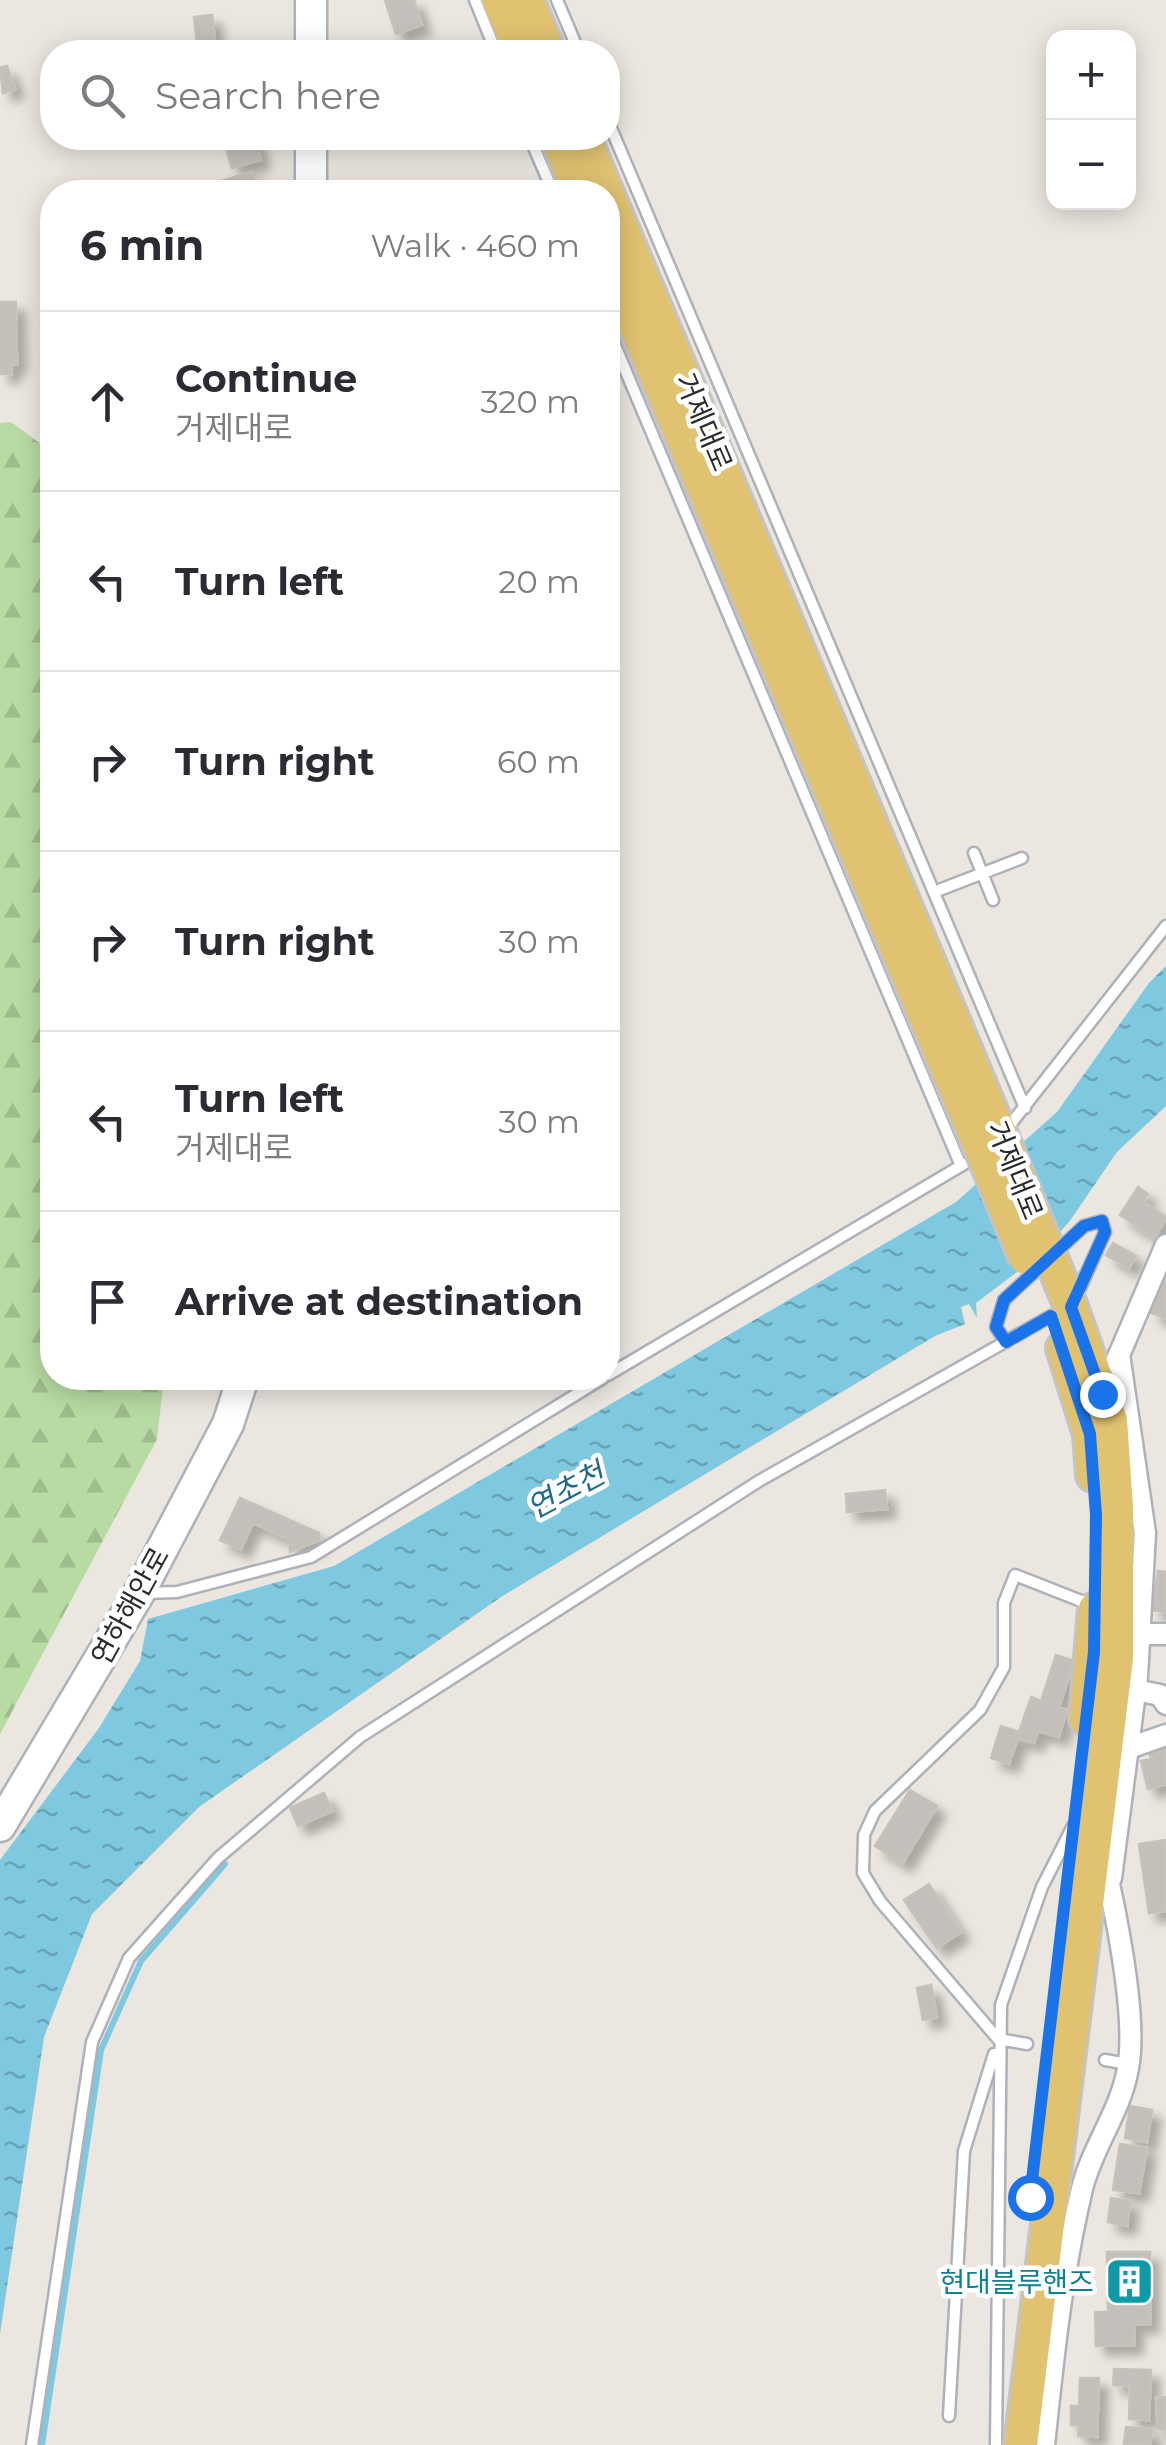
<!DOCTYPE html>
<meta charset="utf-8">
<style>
:root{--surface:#fff;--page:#f7f7f7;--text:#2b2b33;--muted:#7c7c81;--line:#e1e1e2}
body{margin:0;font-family:Montserrat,"Noto Sans KR",sans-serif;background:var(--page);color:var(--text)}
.controls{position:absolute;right:30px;top:30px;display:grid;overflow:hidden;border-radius:20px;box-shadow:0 5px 25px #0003}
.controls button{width:90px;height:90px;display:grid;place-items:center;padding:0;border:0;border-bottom:2px solid var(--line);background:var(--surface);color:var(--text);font:50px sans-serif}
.stop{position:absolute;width:30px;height:30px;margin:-22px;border:8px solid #1a73e8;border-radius:50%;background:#fff}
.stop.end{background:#1a73e8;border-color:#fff;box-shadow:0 2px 10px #0008}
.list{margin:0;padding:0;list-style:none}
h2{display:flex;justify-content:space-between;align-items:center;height:130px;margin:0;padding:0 40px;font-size:42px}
h2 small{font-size:32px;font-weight:400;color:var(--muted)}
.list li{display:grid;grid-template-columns:65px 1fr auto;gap:30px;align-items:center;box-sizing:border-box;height:180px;padding:0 40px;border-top:2px solid var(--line)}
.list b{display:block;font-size:38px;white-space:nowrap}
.list p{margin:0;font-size:32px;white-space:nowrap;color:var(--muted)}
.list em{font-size:32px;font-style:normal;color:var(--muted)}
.icon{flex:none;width:55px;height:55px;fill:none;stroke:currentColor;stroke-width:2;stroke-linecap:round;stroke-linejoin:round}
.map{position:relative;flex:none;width:1166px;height:2445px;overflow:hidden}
.search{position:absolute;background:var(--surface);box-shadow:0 5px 25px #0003;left:40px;top:40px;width:580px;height:110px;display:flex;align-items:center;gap:25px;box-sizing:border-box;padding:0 35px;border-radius:40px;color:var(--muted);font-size:38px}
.panel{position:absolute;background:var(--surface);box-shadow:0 5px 25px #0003;left:40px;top:180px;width:580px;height:1210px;border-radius:40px}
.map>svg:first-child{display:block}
.forest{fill:url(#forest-firs)}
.water{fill:url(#water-ripples)}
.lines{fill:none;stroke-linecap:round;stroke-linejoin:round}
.stream{stroke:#7fc9e0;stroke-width:6}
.building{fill:#c4bfbb;stroke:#c6c1b9;stroke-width:2.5;filter:url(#shadow)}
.lane-casing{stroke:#afb1ba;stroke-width:15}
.street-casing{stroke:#afb1ba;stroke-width:25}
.secondary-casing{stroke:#afb1ba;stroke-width:35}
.primary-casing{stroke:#c4c4c4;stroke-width:38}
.lane{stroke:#fff;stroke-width:10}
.street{stroke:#fff;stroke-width:20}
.secondary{stroke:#fff;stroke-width:30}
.primary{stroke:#e0c270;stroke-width:32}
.primary-bridge-casing{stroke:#c4c4c4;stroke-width:38;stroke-linecap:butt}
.primary-bridge{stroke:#e0c270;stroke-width:32}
.route{stroke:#1a73e8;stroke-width:12}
.labels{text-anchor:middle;stroke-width:9;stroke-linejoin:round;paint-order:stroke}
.street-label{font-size:28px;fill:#2b2b2b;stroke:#fff}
.culture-label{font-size:28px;fill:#0d838f;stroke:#fff;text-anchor:end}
.water-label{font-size:30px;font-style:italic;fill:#1e698c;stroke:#fff}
</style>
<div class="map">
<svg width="1166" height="2445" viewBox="0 0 1166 2445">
<defs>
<pattern id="forest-firs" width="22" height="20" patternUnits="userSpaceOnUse" patternTransform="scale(2.5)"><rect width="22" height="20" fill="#b7dba2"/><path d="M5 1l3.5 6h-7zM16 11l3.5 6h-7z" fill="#9ebc8c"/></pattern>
<pattern id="water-ripples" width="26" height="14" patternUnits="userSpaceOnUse" patternTransform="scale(2.5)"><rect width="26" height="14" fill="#7fc9e0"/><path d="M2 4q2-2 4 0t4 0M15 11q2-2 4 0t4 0" fill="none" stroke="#68a3b6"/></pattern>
<filter id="shadow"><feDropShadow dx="9" dy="9" stdDeviation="5" flood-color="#0004"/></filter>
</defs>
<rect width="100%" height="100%" fill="#ebe6df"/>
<!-- forest -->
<path class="forest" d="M11,422l34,25h7v931h112l-7,61 -157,295v-1311z"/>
<!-- water -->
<path class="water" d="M1166,966v140l-49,46 -48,70 -31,34 -62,47 1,15 -8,-14 -8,3 4,17 -30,12 -434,261 -302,210 -107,107 -48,123 -44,297v-474l99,-132 41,-67 8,-42 186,-53 622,-364 101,-90 92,-129z"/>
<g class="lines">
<!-- stream -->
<path class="stream" d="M42,2445l59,-395 40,-89 84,-97"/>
</g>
<!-- building -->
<path class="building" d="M385,0h29l8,25 -26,9z
M212,15l4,34 -18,2 -4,-34z
M7,66l8,23 -12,4 -3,-25z
M237,138h18l6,22 -29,8 -8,-27z
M251,172l6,20h-33l-3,-11z
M0,302h16l1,62h-6v10h-11z
M1138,1187l10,7 -5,8 23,15 -11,21 -35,-23z
M1113,1243l23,13 -7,12 -23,-13z
M1166,1277v39l-1,2 -14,-5z
M885,1490l2,19 -40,3 -1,-18z
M240,1498l79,35 1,7 -30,12 -1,-13 -36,-16 -12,26 -21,-9z
M1158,1571l8,1v40l-14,-2z
M1056,1655l18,6 -15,46 8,3 -8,27 -21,-6 -4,12 -16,-5 -9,26 -18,-6 10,-32 18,6 12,-35 10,4z
M1166,1747v37l-18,5 -7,-28 10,-2 -2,-8z
M910,1790l27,16 -34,57 -28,-17z
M324,1793l8,18 -34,15 -8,-18z
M1166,1840v71l-17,2 -10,-69z
M929,1884l32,48 -24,16 -33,-48z
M931,1985l6,32 -14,3 -6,-32z
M1130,2106l22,4 -5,32 -22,-4z
M1120,2144l27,4 -8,45 -26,-3z
M1111,2198l19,3 -3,25 -19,-4z
M1107,2252h43v72h-16v21l-38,1 -1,-34h13z
M1114,2369l37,1 -2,50 -20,-1 1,-33 -17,-1z
M1080,2378h19l-2,59 -19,-1 1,-11h-8v-19h8z
M1166,2397v31l-8,1 -2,-31z
M1126,2427l26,2 -2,16 -26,-1z"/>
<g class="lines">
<defs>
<path id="lane" d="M475,0l21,52
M557,0l22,52
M608,121l417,987
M530,138l23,54
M608,329l353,837
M974,853l19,47
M934,892l88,-34
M1006,1130l160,-204
M1006,1342l-10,-15 8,-27 80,-74 18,-5 3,11 -30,67
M608,1375l356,-211
M145,1593l32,-1 134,-35 292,-179
M1027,2044l-29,-5 -118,-138 -17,-28 1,-38 11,-24 105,-101 24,-43v-64l11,-28 79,31
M1105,2060l23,4
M949,2416l15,-265 30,-97
M32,2445l60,-403 37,-84 89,-100 142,-121 399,-256 292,-165
M996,2445l5,-440 41,-118 31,-61"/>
<path id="street" d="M1116,1362l50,-117
M1139,1634h27
M1135,1690l25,5 6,9
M1129,1748l37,-13
M1111,1878l26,-201 8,-144 -26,-179
M1044,2445c9,-86 18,-173 38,-256 10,-42 39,-78 46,-121 10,-52 -14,-165 -27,-219"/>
<path id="secondary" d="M311,0v52
M311,138v54
M0,1826l139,-233 89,-169 15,-46"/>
<path id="primary" d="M499,0l22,52
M527,0l22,52
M557,138l22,54
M584,138l417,997
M608,260l374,891
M1063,1348l27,86 3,41
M1086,1719l9,-110
M1021,2445l96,-787v-150l-6,-88 -40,-113"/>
</defs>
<!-- lane casing -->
<use href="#lane" class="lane-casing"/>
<!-- street casing -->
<use href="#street" class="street-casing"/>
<!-- secondary casing -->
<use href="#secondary" class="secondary-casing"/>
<!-- primary casing -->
<use href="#primary" class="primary-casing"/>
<!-- lane -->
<use href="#lane" class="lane"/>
<!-- street -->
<use href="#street" class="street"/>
<!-- secondary -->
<use href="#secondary" class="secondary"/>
<!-- primary -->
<use href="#primary" class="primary"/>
<defs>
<path id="primary-bridge" d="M1001,1135l70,172
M982,1151l44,107"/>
</defs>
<!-- primary-bridge casing -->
<use href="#primary-bridge" class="primary-bridge-casing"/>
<!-- primary-bridge -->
<use href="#primary-bridge" class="primary-bridge"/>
</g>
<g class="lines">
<!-- route -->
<path class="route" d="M1030,2197l64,-545 2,-137 -6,-81 -39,-118 -45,26 -10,-15 8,-27 80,-74 18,-5 3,11 -34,75 31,87"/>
</g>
<!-- icons -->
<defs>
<symbol id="building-square" viewBox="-11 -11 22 22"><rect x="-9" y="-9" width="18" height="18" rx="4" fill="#0f9aa8" stroke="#fff"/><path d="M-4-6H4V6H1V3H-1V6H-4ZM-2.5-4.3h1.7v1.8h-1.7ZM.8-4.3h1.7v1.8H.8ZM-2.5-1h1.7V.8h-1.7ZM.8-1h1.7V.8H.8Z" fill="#fff"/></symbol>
</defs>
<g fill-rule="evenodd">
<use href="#building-square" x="1102" y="2254" width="55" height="55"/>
</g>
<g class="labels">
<!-- street labels -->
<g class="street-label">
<text transform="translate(704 422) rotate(67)" y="10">거제대로</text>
<text transform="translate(1015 1170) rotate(68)" y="10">거제대로</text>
<text transform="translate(130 1606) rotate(-61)" y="10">연하해안로</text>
</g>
<!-- culture labels -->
<g class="culture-label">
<text x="1094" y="2292">현대블루핸즈</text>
</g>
<!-- water labels -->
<g class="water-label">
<text transform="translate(566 1491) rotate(-28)" y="10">연초천</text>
</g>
</g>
</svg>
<div class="controls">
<button>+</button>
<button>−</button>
</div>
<div class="stop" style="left:1030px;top:2197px"></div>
<div class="stop end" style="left:1102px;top:1394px"></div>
<div class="search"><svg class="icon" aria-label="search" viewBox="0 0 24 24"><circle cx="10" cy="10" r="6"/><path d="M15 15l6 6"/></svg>Search here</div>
<section class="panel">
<h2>6 min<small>Walk · 460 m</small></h2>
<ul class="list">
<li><svg class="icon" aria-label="ahead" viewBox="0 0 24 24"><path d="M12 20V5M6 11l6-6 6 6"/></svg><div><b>Continue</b><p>거제대로</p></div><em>320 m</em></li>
<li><svg class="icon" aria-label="left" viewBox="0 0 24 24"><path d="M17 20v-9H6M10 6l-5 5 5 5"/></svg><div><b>Turn left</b></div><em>20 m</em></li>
<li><svg class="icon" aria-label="right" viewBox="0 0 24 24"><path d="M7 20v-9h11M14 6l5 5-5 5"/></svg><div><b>Turn right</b></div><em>60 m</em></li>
<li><svg class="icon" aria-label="right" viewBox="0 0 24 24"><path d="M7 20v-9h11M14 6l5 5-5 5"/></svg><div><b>Turn right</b></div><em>30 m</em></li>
<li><svg class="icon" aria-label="left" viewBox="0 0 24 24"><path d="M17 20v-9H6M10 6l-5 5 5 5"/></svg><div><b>Turn left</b><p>거제대로</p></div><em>30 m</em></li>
<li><svg class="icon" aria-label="arrive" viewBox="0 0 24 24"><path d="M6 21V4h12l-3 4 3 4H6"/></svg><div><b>Arrive at destination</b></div></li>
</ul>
</section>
</div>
